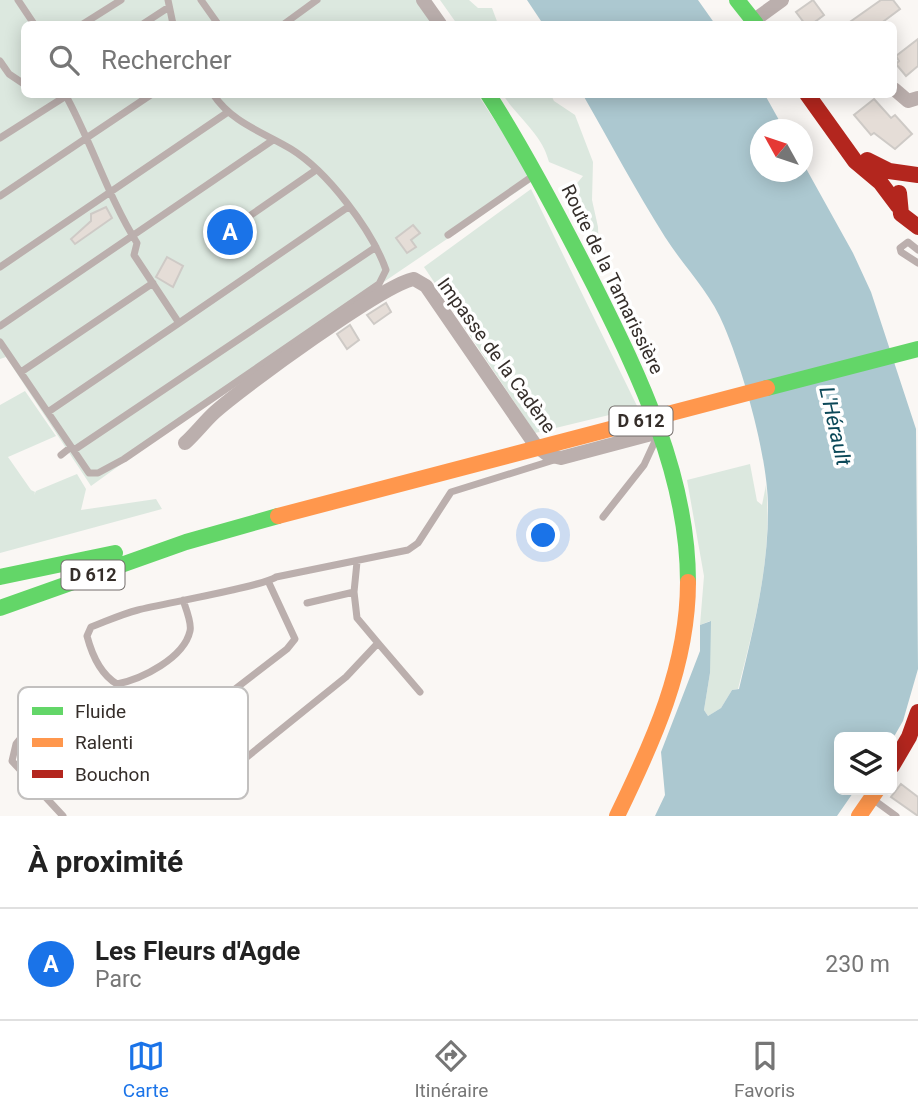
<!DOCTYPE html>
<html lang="fr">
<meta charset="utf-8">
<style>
:root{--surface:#fff;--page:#f6f6f6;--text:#222;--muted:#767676;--line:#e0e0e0;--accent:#1a73e8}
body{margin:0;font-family:Roboto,sans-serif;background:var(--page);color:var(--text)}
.controls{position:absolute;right:21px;bottom:21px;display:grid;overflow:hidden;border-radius:10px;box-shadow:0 4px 18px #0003}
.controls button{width:63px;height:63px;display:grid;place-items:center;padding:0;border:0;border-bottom:2px solid var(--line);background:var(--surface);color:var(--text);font:35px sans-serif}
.compass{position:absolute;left:750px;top:119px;width:63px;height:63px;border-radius:50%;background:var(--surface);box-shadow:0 4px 18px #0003;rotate:310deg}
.you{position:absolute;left:544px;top:536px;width:24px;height:24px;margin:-18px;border:5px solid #fff;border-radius:50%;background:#1a73e8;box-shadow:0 0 0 10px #1a73e833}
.badge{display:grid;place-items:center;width:46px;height:46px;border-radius:50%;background:var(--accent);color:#fff;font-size:23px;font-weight:700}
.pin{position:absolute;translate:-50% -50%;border:4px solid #fff;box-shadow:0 2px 7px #0006}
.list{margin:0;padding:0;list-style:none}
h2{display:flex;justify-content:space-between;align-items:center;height:91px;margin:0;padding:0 28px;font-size:30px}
h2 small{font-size:23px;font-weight:400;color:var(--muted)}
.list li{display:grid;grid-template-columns:46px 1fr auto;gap:21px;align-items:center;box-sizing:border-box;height:112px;padding:0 28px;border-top:2px solid var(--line)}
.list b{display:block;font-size:26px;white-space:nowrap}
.list p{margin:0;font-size:23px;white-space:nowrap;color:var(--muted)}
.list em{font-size:23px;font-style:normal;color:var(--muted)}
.icon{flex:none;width:38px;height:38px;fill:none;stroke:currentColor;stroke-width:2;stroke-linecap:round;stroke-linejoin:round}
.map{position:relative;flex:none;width:918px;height:816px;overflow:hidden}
.search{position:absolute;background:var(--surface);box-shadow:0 4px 18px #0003;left:21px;right:21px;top:21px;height:77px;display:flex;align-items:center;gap:18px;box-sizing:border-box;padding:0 24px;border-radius:10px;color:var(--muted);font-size:26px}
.sheet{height:203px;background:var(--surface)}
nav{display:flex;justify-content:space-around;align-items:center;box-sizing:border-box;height:98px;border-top:2px solid var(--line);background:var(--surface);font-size:19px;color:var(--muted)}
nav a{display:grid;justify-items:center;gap:4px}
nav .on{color:var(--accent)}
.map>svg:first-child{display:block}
.green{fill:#dce8df}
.water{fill:#acc8d0}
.building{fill:#e5ddd7;stroke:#cecac6;stroke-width:2}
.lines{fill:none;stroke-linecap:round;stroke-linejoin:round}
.lane{stroke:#bbafad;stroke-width:7}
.street{stroke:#bbafad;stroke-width:14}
.fast{stroke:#63d668;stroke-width:16}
.slow{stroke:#ff974d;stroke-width:16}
.jam{stroke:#b3261e;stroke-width:16}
.labels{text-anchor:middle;stroke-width:7;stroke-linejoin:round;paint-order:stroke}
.shield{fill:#fff;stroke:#726d6a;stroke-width:2}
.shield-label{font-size:18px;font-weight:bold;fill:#352e2a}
.street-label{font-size:19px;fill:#352e2a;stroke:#fff}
.water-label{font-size:21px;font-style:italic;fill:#0b4858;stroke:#fff}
.key{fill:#fff;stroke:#c2c0bf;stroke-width:2}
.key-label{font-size:19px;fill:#352e2a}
</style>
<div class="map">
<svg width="918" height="816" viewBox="0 0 918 816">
<rect width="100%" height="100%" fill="#faf7f4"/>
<!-- green -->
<path class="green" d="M0,0h417l16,24h-409v70l454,1 56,85 -317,215 -126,91 -85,-129 -6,2z
M440,0h29l9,8h14l6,16h-41z
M503,95h48l3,6 21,14 18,47 -1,38 6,27 1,33 -30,-67 14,-17 -34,-14c-7,-28 -30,-43 -46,-67z
M531,189l107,219 -103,25 -111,-166z
M25,391l31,45 -48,21 23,33 4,2 -1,3 2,-4 41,-17 9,15 -5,21 75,-11 6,10 -162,44v-148z
M750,464l7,37 5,4 4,-20c7,69 -11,138 -28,204l-6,1 -11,18 -13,8 -4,-6 6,-37v-52l-10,4 4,-49 -17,-96z"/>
<!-- water -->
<path class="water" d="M527,0h171l17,24h-172z
M583,95h182l19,34 -24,1v42h42l1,-9 50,90 18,39 45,137 2,240 -15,52 -11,19v-3h-53v53h16l-18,26h-182l10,-21 -4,-43 39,-101v-26l11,-4 -1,52 -6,37 4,6 13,-8 11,-18 7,-1c14,-58 29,-117 29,-178 1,-51 -24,-138 -44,-185 -13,-33 -40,-59 -59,-89 -29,-46 -55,-95 -82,-142z"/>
<!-- building -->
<path class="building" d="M813,0l11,15 -12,9h-7l-9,-12z
M881,0h12l7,9 -20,15h-33z
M918,39v27l-12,10 -10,-12 3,-3 -3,-5z
M874,99l17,19 4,-3 17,19 -17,15 -21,-16 -3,2 -17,-20z
M106,207l6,11 -37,26 -4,-5 20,-18v-7z
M413,225l7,8 -9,7 5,7 -9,6 -11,-15z
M167,257l16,9 -10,21 -17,-10z
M386,303l5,9 -17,12 -7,-9z
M350,325l9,15 -12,9 -10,-15z
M901,784l17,13v19l-27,-19z"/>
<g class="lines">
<!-- lane -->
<path class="lane" d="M18,0l16,24
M168,0l5,24
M201,0l17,24
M83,24l38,-24
M143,24l26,-17
M284,24l33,-24
M0,61l9,13 15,10
M0,138l66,-42
M0,196l152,-102
M222,235l94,-65
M448,235l85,-59
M918,250l-10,-8 -8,6 1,4 17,11
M0,267l228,-155
M179,323l169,-116
M0,326l273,-186
M0,342l89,131h9l26,-14 255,-175 7,-14c-14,-40 -59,-99 -95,-121 -28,-17 -59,-26 -78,-55
M21,372l132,-89
M48,412l131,-89 -45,-68 3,-12c-29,-46 -45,-100 -72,-149
M74,450l302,-203
M61,455l10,-8
M603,517l41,-52 12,-26
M183,600c3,9 9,23 7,31 -6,27 -48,48 -73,53 -17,-10 -25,-29 -30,-48l4,-9c16,-6 31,-13 47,-17 23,-6 127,-24 138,-33l132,-27 10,-7 33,-51 103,-32
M307,603l47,-11
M378,643l42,49
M37,718l-21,26 -4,17 51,55
M156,750l131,-101 8,-10 -26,-56
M221,778l125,-101 32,-34 -21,-25 -3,-26 3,-30
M874,800l22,16"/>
<!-- street -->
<path class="street" d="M423,0l17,24
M753,21l29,-21
M894,89l14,12 10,-3
M185,443c11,-10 20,-22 30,-31 28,-25 169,-128 199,-133l12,7 110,160 12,9 13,3 98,-26"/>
<!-- fast -->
<path class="fast" d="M737,0l19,24
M488,94c39,61 73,126 106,191 46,92 94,191 94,297
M767,388l151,-39
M0,577l115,-24
M0,608l186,-66 92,-26"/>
<!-- slow -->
<path class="slow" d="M278,516l489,-128
M617,816c36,-74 71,-150 71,-234
M859,816l18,-26"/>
<!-- jam -->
<path class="jam" d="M807,94l48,67 25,21 18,24
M867,160l22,11 29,4
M899,193l2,21 17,13
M892,766l17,-29 9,-25"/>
</g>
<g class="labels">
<!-- shield labels -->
<g class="shield">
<rect x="609.5" y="406.5" width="63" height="29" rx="5"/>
<rect x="61.5" y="560.5" width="63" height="29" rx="5"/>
</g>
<g class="shield-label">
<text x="641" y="427">D 612</text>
<text x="93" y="581">D 612</text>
</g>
<!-- street labels -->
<g class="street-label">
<text transform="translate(613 279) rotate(64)" y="7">Route de la Tamarissière</text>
<text transform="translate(497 355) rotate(54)" y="7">Impasse de la Cadène</text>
</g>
<!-- water labels -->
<g class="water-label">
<text transform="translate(835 426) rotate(77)" y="7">L'Hérault</text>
</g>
</g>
<!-- legend -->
<rect x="18" y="687" width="230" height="112" rx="10" class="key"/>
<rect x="32" y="707" width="31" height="8" fill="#63d668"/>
<rect x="32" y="738" width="31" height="9" fill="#ff974d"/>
<rect x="32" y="770" width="31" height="8" fill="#b3261e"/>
<g class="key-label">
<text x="75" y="718">Fluide</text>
<text x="75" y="749">Ralenti</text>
<text x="75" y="781">Bouchon</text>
</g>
</svg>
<div class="controls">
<button><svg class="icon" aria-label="layers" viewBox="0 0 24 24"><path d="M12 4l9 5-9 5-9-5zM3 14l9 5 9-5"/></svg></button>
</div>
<svg class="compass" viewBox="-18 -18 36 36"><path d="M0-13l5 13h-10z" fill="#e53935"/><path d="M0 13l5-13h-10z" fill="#767676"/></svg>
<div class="you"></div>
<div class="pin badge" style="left:230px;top:232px">A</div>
<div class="search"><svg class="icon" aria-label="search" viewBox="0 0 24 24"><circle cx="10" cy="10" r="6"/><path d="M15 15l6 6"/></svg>Rechercher</div>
</div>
<section class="sheet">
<h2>À proximité<small></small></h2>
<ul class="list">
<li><span class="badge">A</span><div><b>Les Fleurs d'Agde</b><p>Parc</p></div><em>230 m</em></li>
</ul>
</section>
<nav>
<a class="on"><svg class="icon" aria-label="map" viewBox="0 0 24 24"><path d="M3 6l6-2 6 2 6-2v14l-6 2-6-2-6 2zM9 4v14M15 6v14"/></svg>Carte</a>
<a><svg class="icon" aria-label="directions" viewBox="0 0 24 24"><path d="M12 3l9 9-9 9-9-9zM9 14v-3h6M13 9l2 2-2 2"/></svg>Itinéraire</a>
<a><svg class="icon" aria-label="saved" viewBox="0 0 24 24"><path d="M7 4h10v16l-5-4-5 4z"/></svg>Favoris</a>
</nav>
